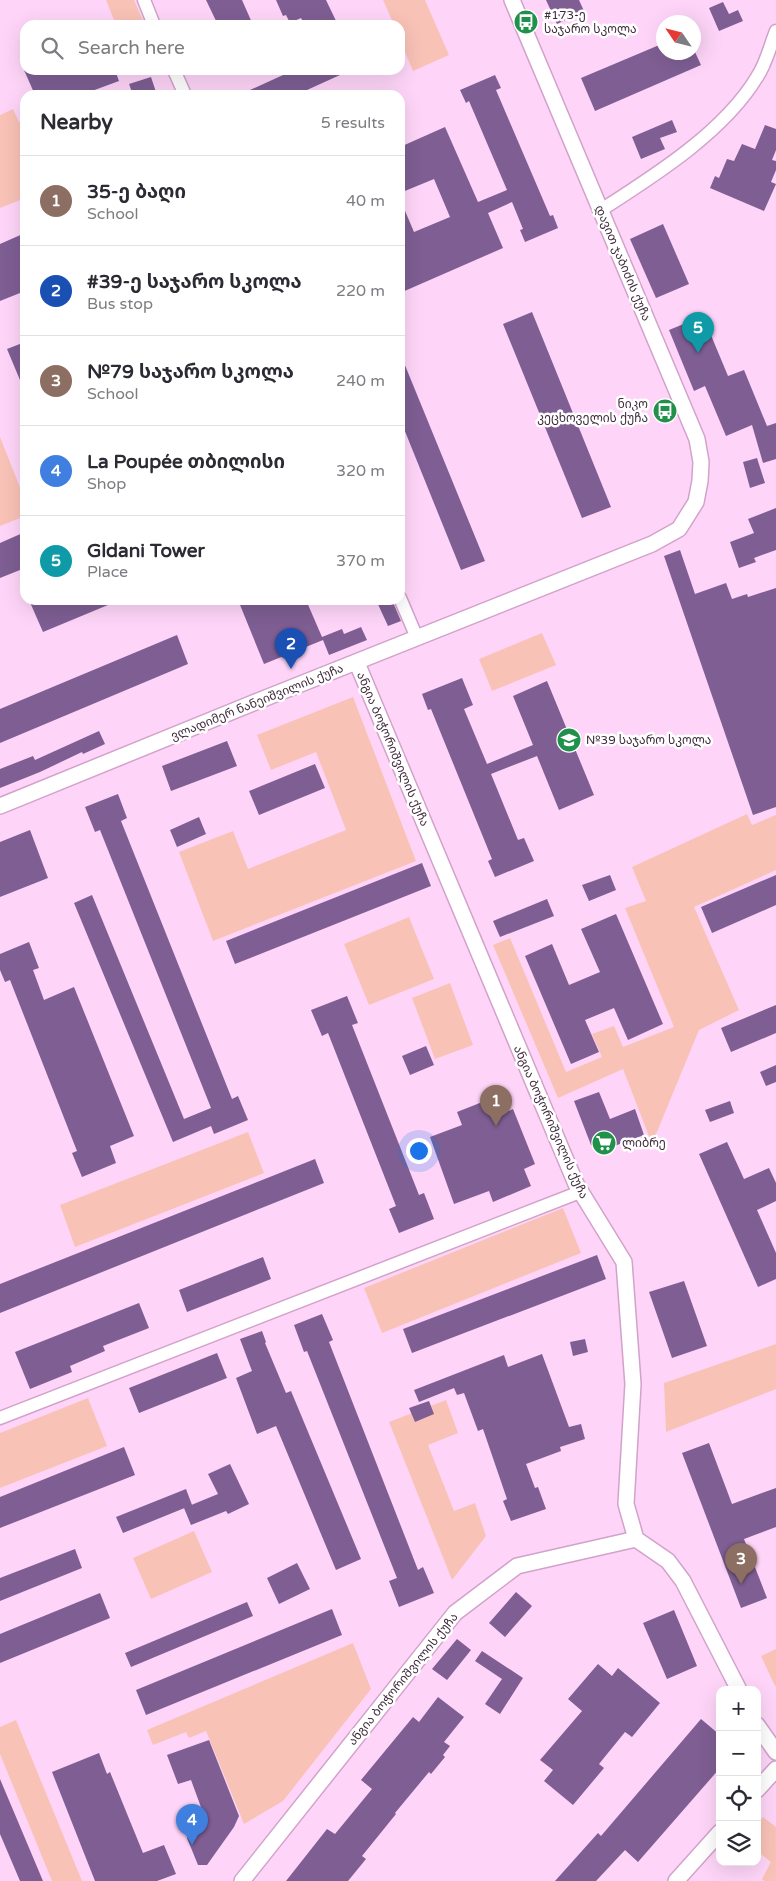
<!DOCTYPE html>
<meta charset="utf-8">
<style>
:root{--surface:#fff;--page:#f2f2f3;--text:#2b2b33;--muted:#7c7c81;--line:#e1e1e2;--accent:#1f914b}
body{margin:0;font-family:"Varela Round","Noto Sans Georgian",sans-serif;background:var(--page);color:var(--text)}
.controls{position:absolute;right:15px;bottom:15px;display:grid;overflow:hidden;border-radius:10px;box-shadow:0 5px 20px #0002}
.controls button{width:45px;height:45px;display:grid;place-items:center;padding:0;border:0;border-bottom:1px solid var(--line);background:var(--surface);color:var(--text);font:25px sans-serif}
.compass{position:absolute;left:656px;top:15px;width:45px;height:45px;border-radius:50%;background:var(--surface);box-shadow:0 5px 20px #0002;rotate:305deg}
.you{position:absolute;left:418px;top:1150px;width:18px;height:18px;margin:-12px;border:4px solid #fff;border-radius:50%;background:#1a73e8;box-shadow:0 0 0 8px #1a73e833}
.badge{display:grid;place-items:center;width:32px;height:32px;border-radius:50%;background:var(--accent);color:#fff;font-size:16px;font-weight:700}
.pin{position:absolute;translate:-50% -41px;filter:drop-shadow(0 1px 2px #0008)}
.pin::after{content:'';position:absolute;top:26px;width:18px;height:15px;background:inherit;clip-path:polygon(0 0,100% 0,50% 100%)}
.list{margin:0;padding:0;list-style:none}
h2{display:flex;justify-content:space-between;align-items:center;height:65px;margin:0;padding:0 20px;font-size:21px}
h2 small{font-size:16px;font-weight:400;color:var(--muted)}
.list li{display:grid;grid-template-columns:32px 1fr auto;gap:15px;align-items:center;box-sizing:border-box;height:90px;padding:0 20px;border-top:1px solid var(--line)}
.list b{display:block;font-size:19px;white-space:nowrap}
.list p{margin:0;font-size:16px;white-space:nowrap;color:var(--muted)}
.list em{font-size:16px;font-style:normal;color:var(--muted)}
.icon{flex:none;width:28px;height:28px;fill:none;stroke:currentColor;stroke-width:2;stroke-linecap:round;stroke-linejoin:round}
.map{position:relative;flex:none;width:776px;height:1881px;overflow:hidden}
.search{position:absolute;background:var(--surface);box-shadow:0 5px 20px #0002;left:20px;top:20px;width:385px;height:55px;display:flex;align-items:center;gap:12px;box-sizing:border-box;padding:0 18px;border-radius:15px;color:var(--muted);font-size:19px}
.panel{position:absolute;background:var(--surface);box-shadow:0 5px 20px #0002;left:20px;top:90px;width:385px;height:515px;border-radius:15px}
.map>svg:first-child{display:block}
.green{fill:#f9c2b7}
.building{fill:#7e5e93}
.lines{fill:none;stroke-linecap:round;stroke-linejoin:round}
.minor-casing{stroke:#d2a2cb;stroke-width:15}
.tertiary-casing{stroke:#d2a2cb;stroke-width:18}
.minor{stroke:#fff;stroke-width:12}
.tertiary{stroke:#fff;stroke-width:15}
.labels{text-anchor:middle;stroke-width:5;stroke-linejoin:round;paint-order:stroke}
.poi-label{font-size:12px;fill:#3f2b3c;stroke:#fff;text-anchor:start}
.street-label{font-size:12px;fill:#3f2b3c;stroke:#fff}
</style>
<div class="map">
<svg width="776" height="1881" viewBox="0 0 776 1881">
<rect width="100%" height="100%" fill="#fed5f8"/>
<!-- green -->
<path class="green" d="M106,0h28l11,25h-29z
M383,0h42l24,55 -36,16 -13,-31v-15h-6z
M13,109l6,13 6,-3v79l-25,10v-93z
M0,437l25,63v16l-25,10z
M542,633l14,32 -64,26 -13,-32z
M353,697l63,164 -203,80 -34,-89 54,-21 15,38 98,-39 -30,-78 -45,18 -14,-35z
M747,814l5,11 24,-10v55l-82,37 45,103 -40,20 -47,114 -29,-75 -65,29 -65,-153 17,-7 56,134 36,-15 -10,-23 22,-8 9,21 51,-20 -49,-119 21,-7 -14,-34z
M409,917l25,62 -65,26 -25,-61z
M450,983l23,62 -38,14 -23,-61z
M248,1132l16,41 -189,74 -15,-42z
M563,1208l18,45 -199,80 -18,-45z
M776,1344v45l-110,43 -2,-49z
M88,1398l19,48 -107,42v-55z
M446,1400l12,33 -30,12 26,66 21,-8 11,33 -34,44 -63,-158z
M194,1531l18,41 -61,27 -18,-41z
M353,1643l18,46 -88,112 -39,23 -38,-93 -17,7 -3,-6 -33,13 -6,-15z
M776,1649v37h-1l-14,-30z
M16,1720l66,161h-30l-52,-127v-27z
M763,1817l13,10v54h-12l-2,-2 9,-17 -14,-11v-27z"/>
<!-- building -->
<path class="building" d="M206,0h36l11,25h-35z
M276,0h50l12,25h-33l-4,-7 -11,5 -4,-8 -3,1z
M546,0h33l5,11 -27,13z
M723,2l6,12 9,-4 5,11 -24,10 -10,-23z
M664,43v9h31l6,13 -106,46 -14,-33z
M24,70h91l4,11 -38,14h-46z
M294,70h57l-55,25h-57z
M495,75l6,13 -5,2 54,126 3,-1 5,13 -33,14 -5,-12 3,-1 -11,-27 -24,11 15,35 -103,45v-94l14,33 36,-15 -16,-38 -34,14v-46l45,-20 33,75 29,-12 -38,-89 -3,2 -6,-13z
M151,77l6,18h-24l-4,-11z
M672,120l5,12 -17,6 5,11 -24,10 -9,-22z
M765,125l11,4v21l-4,10 4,1v9l-5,12 5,2 -12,27 -54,-23 5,-12 4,2 8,-19 7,2 8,-17 13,5z
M663,224l26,60 -33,14 -26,-59z
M25,233v58l-25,10v-57z
M532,312l79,195 -29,11 -79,-194z
M703,316l25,60 16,-6 23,56 9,-3v36l-13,4 -11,-38 -26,11 -21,-50 -11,5 -25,-61z
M25,342v50l-18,-43z
M400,353l85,208 -24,9 -61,-151z
M757,458l8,25 -15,5 -7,-26z
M776,508v42l-22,8 2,4 -17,6 -9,-26 24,-9 -6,-14z
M25,532v36l-25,10v-35z
M680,550l15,44 31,-11 6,16 15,-5 1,3 28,-9v219l-23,8 -89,-259z
M29,600h91l-77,32z
M238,600h68l16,37 20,-8 2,5 17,-7 6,13 -38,15 -6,-15 -59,24z
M376,600h16l9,21 -13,5z
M177,635l11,29 -188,79v-34z
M462,678l11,27 -9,4 23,55 46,-19 -20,-49 34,-15 47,114 -35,15 -22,-54 -46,18 27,66 6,-2 10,23 -39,16 -7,-16 4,-2 -61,-150 -3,1 -6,-16z
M99,731l6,13 -22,10 -1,-2 -42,20 -40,16v-19l33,-13 2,4z
M227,741l10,25 -66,25 -9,-25z
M315,764l10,24 -66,27 -10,-24z
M118,794l9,24 -6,3 111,278 6,-3 10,24 -34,14 -3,-8 -38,16 -99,-239 18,-8 92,224 27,-11 -111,-278 -5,2 -10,-25z
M199,817l7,17 -29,13 -7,-17z
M30,830l18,48 -48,19v-55z
M422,863l9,23 -196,78 -9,-23z
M610,875l6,15 -27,11 -7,-16z
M776,875v30l-64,28 -11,-26z
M547,899l7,17 -54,21 -7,-16z
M616,914l47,110 -35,16 -14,-32 -29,12 14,32 -28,12 -46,-108 27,-12 17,41 31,-13 -19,-43z
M29,942l10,26 -6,2 11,30 30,-13 60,149 -24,10 6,17 -34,14 -10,-24 5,-2 -67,-171 -5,2 -5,-12v-16z
M347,996l11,27 -6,2 67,170 5,-2 10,26 -35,14 -10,-24 7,-3 -68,-173 -6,3 -11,-26z
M776,1005v28l-45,19 -10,-24z
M426,1046l8,19 -24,10 -8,-19z
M776,1065v17l-10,4 -6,-14z
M599,1092l11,27 25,-10 9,26 -43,16 -10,-6 -17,-44z
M495,1097l7,17 11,-5 22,55 -11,5 7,17 -38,16 -4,-11 -35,13 -24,-67 32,-12 -5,-13z
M730,1101l4,12 -24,9 -5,-12z
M727,1142l17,37 25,-11 7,15v18l-19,9 19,43v26l-18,8 -59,-133z
M315,1159l9,24 -324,130v-29z
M597,1255l9,24 -194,74 -9,-24z
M263,1257l8,22 -84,33 -8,-22z
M684,1281l23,65 -35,12 -23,-66z
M139,1303l10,25 -46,18 2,5 -35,15 2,6 -42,17 -15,-37z
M322,1314l11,26 -4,2 89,228 5,-3 11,26 -35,14 -10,-26 8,-3 -90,-227 -3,1 -10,-27z
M262,1331l4,11 -1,1 21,50 5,-2 70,168 -25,11 -60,-144 -19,8 -21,-56 16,-7 -12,-32z
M585,1339l3,13 -15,4 -3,-14z
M217,1353l10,25 -88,35 -10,-25z
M542,1354l27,73 12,-3 4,15 -25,8 1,4 -35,13 9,24 3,-1 8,22 -35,12 -8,-20 4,-2 -24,-70 -5,2 -14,-38 -7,2 -3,-7 -35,14 -5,-12 90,-35 4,12z
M429,1401l5,13 -19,8 -6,-14z
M709,1443l23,61 44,-16v39l-32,12 23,59 -26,10 -59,-155z
M124,1447l11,28 -135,53v-31z
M230,1464l19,40 -21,10 -2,-3 -35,14 -7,-17 34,-14 -10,-20z
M186,1489l6,16 -69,28 -7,-16z
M75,1549l7,19 -82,33v-23z
M297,1563l13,26 -31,15 -12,-26z
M516,1592l16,14 -27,31 -16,-14z
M100,1593l10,25 -110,45v-29z
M247,1602l6,14 -122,51 -6,-14z
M332,1609l10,26 -196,80 -10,-25z
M674,1610l23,56 -30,13 -24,-56z
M457,1639l14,11 -24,30 -15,-11z
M482,1651l41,27 -23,36 -15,-10 17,-25 -27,-18z
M598,1664l14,12 6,-8 42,35 -28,34 -7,-5 -26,32 5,4 -31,37 -29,-24 9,-11 -13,-10 42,-49 -14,-12z
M438,1697l26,20 -20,25 6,4 -7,9 2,2 -14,17 -2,-2 -34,41 1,1 -34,42 4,3 -18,22h-62l41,-52 8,5 37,-45 -11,-9 52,-63 6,5z
M701,1719l19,16v33l-82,94 -13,-12 -29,31h-41l43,-48 3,3z
M209,1740l30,76 -5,11 -27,38h-9l-11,-27 18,-20 -14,-38 -13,4 -11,-29z
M99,1753l8,21 3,-2 33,81 21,-8 12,29 -19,7h-62l-43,-109z
M0,1779l43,102h-23l-20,-47z"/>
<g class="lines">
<defs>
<path id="minor" d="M144,0l10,25
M174,70l11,25
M601,210c53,-34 123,-78 156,-133 9,-13 13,-31 19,-46
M400,598l17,40
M0,1418l580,-226"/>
<path id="tertiary" d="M357,663l219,521 48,78 9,122 -7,120 10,35
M0,806l253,-103 399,-159 27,-15 17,-27 4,-21 1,-19 -4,-23 -185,-439
M636,1539l32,22 15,20 56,109
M757,1725l19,27
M757,1790l19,-21
M242,1881l213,-268 62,-47 119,-27
M676,1881l44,-49"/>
</defs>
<!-- minor casing -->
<use href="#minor" class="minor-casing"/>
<!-- tertiary casing -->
<use href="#tertiary" class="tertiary-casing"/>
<!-- minor -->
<use href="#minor" class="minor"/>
<!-- tertiary -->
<use href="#tertiary" class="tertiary"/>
</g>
<!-- icons -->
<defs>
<symbol id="bus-disc" viewBox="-11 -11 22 22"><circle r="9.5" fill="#1f914b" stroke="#fff"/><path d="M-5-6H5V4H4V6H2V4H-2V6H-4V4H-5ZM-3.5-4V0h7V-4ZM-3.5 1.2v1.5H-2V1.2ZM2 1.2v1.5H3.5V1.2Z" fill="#fff"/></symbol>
<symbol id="school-disc" viewBox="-11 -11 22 22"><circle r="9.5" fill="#1f914b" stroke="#fff"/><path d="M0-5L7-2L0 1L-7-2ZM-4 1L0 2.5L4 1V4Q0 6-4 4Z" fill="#fff"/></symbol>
<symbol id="supermarket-disc" viewBox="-11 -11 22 22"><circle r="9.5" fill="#1f914b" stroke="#fff"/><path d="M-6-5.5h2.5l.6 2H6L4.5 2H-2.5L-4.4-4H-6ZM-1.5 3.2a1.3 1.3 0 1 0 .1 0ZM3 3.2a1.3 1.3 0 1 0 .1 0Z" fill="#fff"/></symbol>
</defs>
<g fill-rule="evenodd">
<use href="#bus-disc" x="512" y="8" width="28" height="28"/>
<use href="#bus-disc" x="651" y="397" width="28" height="28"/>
<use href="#school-disc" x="555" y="726" width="28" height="28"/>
<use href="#supermarket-disc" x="590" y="1129" width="28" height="28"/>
</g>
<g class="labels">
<!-- poi labels -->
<g class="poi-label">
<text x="544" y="19">#173-ე<tspan x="544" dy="14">საჯარო სკოლა</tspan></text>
<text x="648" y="408" text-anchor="end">ნიკო<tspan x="648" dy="14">კეცხოველის ქუჩა</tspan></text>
<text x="586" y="744">№39 საჯარო სკოლა</text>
<text x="622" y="1147">ლიბრე</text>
</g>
<!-- street labels -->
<g class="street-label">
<text transform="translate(623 263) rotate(67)" y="4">დავით ჯაბიძის ქუჩა</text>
<text transform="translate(257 702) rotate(-22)" y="4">ვლადიმერ ნანეიშვილის ქუჩა</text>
<text transform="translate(393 749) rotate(67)" y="4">ანგია ბოჭორიშვილის ქუჩა</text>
<text transform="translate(551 1122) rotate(66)" y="4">ანგია ბოჭორიშვილის ქუჩა</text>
<text transform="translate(403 1679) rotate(-51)" y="4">ანგია ბოჭორიშვილის ქუჩა</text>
</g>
</g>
</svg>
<div class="controls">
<button>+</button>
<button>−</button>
<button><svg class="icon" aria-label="locate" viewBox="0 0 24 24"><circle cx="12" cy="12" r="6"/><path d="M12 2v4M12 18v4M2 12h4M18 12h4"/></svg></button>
<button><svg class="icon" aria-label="layers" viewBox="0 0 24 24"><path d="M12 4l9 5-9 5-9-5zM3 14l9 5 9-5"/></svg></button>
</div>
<svg class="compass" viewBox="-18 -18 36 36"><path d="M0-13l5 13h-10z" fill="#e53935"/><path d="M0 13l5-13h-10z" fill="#7c7c81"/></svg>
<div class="you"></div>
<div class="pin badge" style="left:496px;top:1126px;background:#8d6e63">1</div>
<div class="pin badge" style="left:291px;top:669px;background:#1a4fb4">2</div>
<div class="pin badge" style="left:741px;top:1584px;background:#8d6e63">3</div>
<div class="pin badge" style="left:192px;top:1845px;background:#3f7fe0">4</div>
<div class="pin badge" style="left:698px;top:353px;background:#0f9aa8">5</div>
<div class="search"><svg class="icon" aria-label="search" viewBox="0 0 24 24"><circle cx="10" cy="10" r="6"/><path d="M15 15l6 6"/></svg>Search here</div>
<section class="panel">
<h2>Nearby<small>5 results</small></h2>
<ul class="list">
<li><span class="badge" style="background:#8d6e63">1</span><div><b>35-ე ბაღი</b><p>School</p></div><em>40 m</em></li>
<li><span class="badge" style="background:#1a4fb4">2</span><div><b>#39-ე საჯარო სკოლა</b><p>Bus stop</p></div><em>220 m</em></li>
<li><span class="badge" style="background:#8d6e63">3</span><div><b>№79 საჯარო სკოლა</b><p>School</p></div><em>240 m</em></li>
<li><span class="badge" style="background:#3f7fe0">4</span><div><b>La Poupée თბილისი</b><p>Shop</p></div><em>320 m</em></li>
<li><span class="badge" style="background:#0f9aa8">5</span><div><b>Gldani Tower</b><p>Place</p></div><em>370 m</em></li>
</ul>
</section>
</div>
